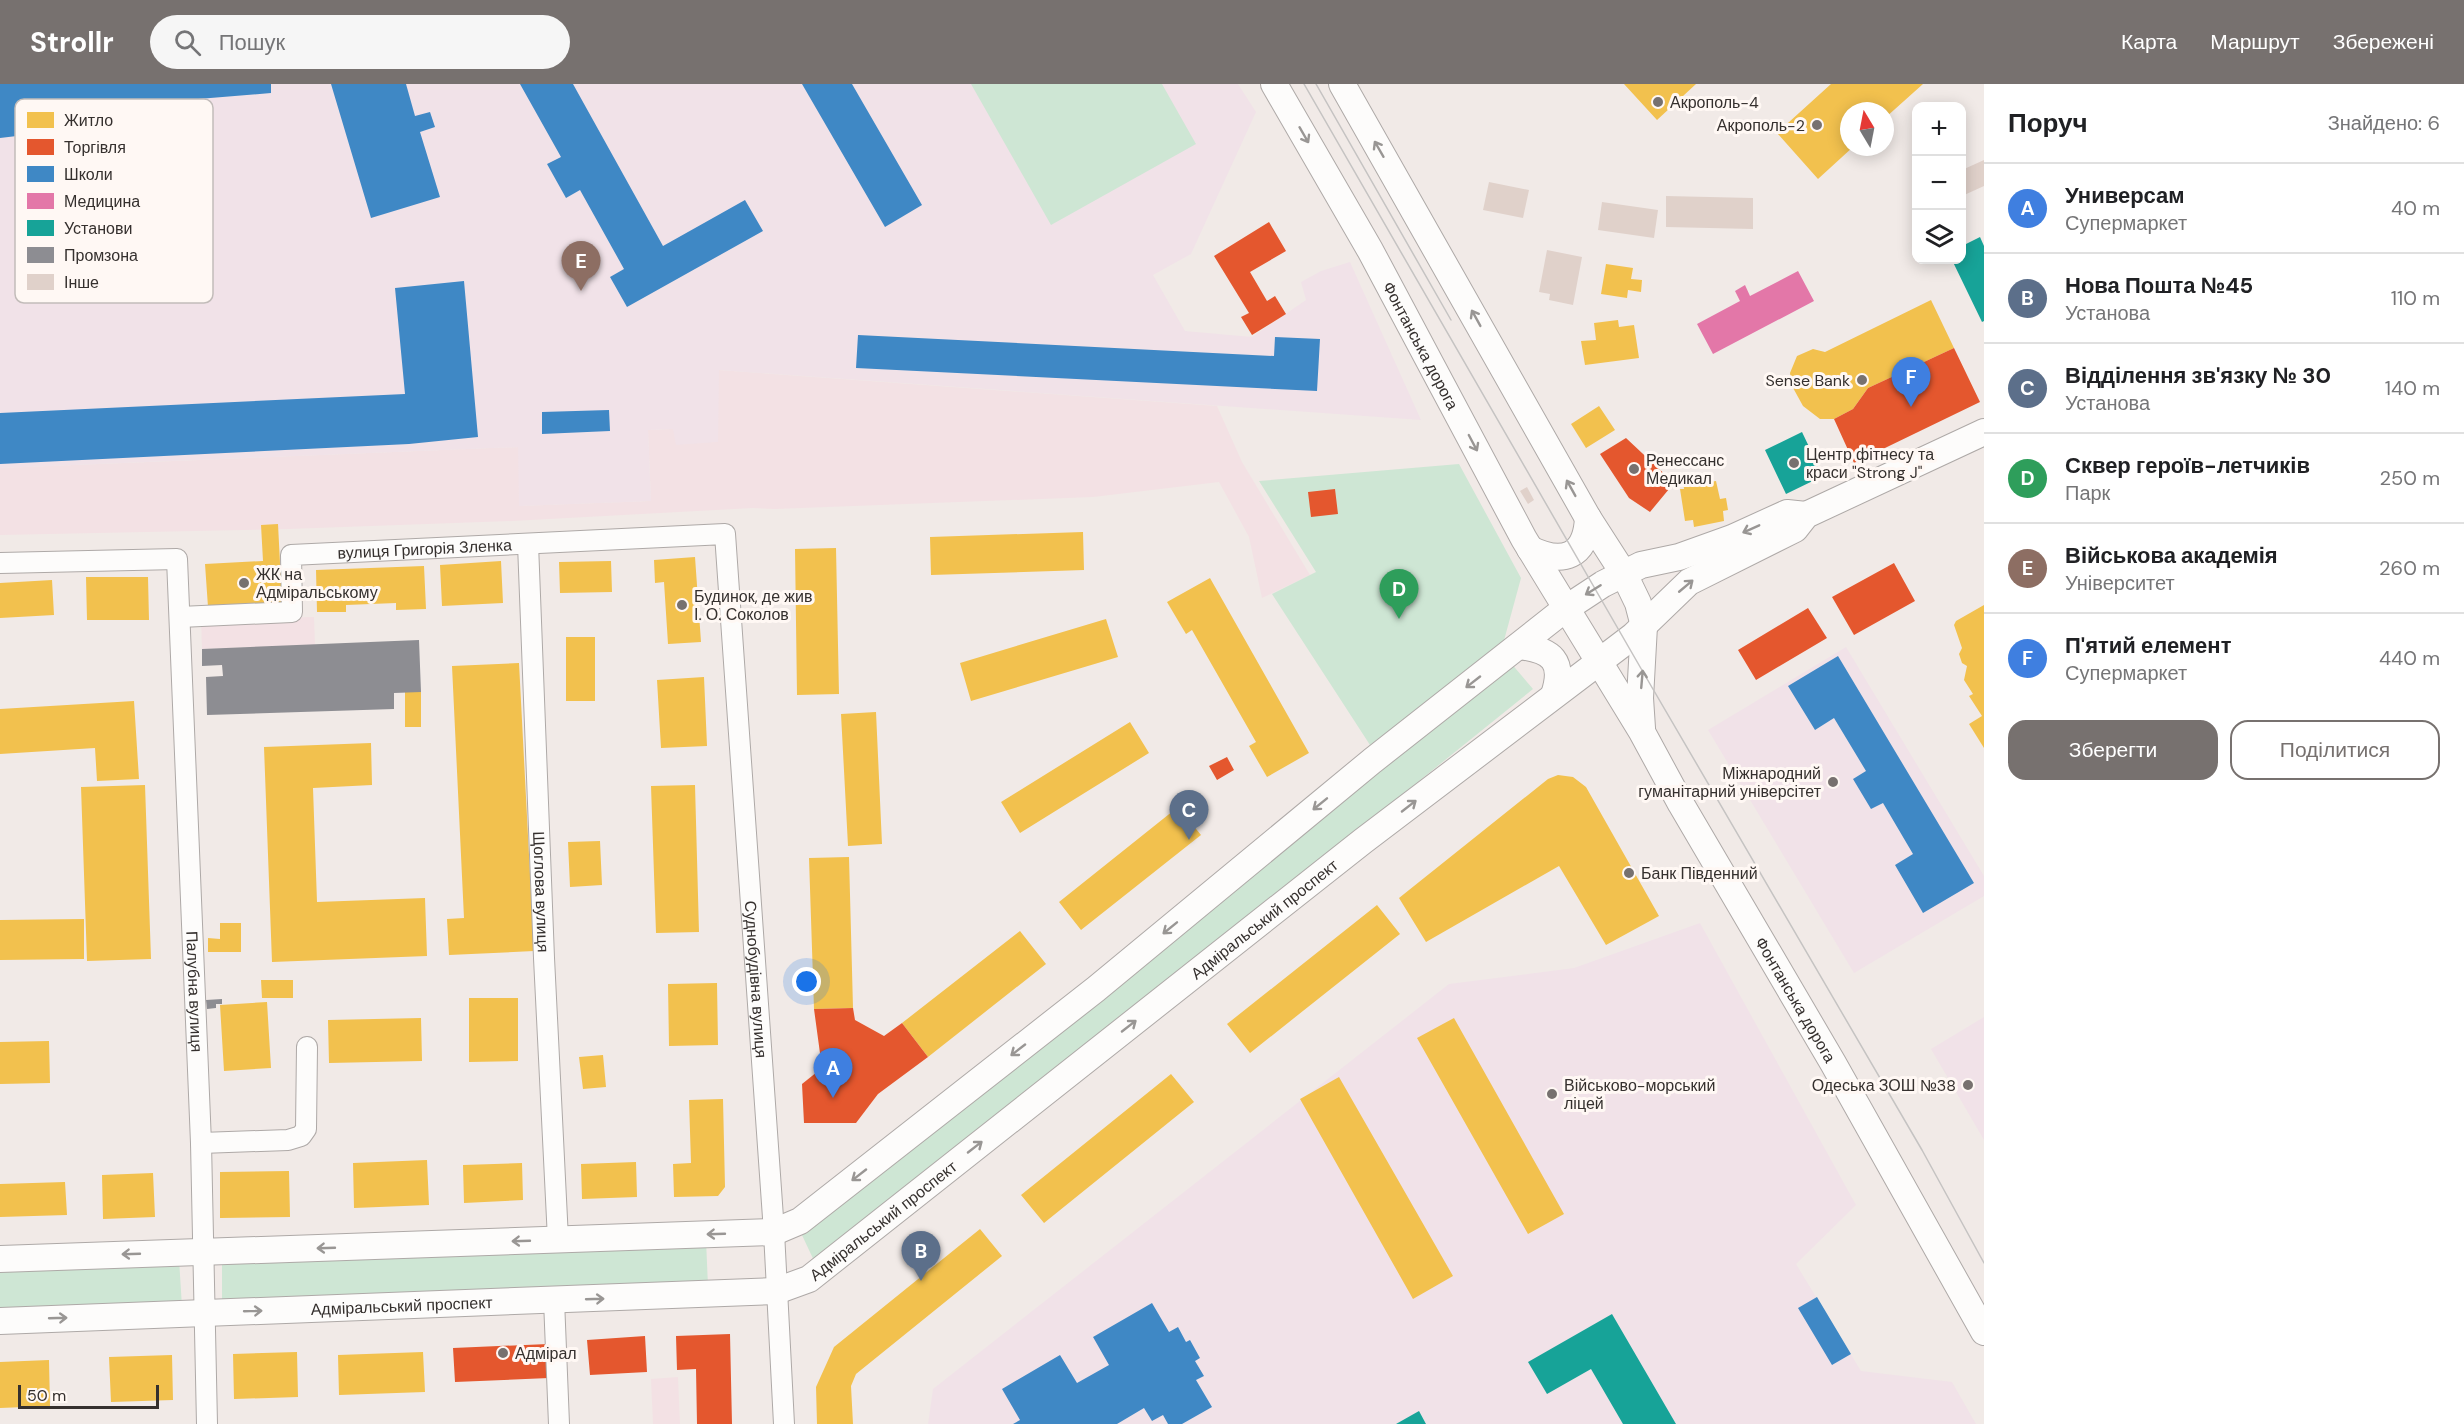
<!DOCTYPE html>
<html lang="uk">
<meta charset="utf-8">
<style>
:root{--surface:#fff;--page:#f6f6f6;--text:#202124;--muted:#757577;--line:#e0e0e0;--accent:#77716f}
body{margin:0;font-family:"DM Sans",sans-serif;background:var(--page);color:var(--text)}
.controls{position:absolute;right:18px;top:18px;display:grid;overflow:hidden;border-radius:12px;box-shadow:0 3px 15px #0003}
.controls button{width:54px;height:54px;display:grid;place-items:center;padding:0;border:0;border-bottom:2px solid var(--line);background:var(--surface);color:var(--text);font:30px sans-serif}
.compass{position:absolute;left:1840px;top:18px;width:54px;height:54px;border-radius:50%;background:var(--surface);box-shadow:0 3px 15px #0003;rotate:350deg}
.scale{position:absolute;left:18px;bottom:15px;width:141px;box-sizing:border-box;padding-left:6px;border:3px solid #35302e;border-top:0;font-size:16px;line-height:21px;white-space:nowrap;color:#35302e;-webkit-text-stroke:4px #fff8f4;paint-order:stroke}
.you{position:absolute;left:807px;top:898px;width:21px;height:21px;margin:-15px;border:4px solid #fff;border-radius:50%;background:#1a73e8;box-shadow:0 0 0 9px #1a73e833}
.badge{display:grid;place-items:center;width:39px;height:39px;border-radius:50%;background:var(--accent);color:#fff;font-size:20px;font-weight:700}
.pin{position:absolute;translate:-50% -50px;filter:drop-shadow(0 2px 3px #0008)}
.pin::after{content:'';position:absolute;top:32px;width:21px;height:18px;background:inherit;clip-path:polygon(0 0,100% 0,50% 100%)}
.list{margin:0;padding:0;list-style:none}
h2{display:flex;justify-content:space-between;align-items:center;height:78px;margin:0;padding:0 24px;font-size:26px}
h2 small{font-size:20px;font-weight:400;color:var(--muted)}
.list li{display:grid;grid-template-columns:39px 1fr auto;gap:18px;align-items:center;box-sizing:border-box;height:90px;padding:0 24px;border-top:2px solid var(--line)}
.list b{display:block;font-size:22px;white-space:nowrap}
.list p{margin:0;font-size:20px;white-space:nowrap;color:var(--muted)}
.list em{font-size:20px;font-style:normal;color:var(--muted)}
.actions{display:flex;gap:12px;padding:18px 24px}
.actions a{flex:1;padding:14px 0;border:2px solid var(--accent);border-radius:18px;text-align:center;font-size:21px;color:var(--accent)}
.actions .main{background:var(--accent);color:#fff}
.icon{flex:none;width:33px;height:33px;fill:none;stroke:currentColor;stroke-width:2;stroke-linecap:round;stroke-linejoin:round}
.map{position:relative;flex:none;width:1984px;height:1340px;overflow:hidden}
header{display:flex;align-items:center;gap:36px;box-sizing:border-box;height:84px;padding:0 30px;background:var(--accent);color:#fff}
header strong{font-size:28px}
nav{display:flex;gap:33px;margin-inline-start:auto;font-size:21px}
.search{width:420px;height:54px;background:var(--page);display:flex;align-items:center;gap:15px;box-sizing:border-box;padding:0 21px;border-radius:33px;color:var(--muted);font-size:22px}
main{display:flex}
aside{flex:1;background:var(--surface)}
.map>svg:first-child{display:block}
.industrial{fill:#f3e1e4}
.education{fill:#f1e2e8}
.green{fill:#cee6d4}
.homes{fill:#f2c14e}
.shops{fill:#e4572e}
.schools{fill:#3f88c5}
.health{fill:#e377a8}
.public{fill:#17a398}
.industry{fill:#8d8d92}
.building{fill:#e0d1ca}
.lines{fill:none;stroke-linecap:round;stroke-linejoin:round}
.minor-casing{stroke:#aea9a7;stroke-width:22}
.major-casing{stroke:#aea9a7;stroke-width:28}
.minor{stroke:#fdfcfb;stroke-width:20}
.major{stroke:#fdfcfb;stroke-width:26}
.tram{stroke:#c5c3c2;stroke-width:1.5}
.oneway{stroke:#999694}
.poi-dot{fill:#77716f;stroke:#fff8f4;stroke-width:2}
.labels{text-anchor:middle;stroke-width:6;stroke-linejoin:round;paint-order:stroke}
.poi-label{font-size:16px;fill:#35302e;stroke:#fff8f4;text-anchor:start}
.street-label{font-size:16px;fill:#35302e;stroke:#fff8f4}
.key{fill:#fff8f4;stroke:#c2bcb9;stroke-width:1.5}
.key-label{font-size:16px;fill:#35302e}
</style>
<header>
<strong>Strollr</strong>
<div class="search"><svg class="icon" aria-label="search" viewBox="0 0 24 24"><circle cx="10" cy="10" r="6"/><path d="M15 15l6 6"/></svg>Пошук</div>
<nav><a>Карта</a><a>Маршрут</a><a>Збережені</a></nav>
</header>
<main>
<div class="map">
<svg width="1984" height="1340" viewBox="0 0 1984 1340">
<rect width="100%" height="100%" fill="#f1eae7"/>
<!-- industrial -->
<path class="industrial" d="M718,286l499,36 25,56 68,113 -48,23 -13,-61 -30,-55 -126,15 -318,12 -22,-1 -241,13 -224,8 -288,6v-67l519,-21v59l132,-5 -3,-71 25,-1z
M314,533l1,28 -113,4 -1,-29z
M678,1293l2,47h-27l-2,-45z"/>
<!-- education -->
<path class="education" d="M0,0h1238l18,28 -65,142 -38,21 32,56 67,6 54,-37 -5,-18 20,-11 29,-9 71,158 -702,-50 -1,72 -42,3 -3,-16 -25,1 3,71 -132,5 -1,-59 -518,21z
M1846,563l138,229v20l-130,77 -146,-243z
M1700,839l156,282 -60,59 65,107 91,11 24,42h-1048l5,-35 516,-405 125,-16z
M1984,933v123l-53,-91z"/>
<!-- green -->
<path class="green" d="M971,0h191l34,60 -145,81z
M1459,380l62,114 -18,66 -133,101 -98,-151 44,-22 -57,-91z
M1510,578l23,27 -716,578 -16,-34z
M706,1156l2,46 -486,19v-49z
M179,1175l3,48 -182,7v-48z"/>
<!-- homes -->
<path class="homes" d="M1624,0h72l-39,36z
M1831,0h92l-38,34v-7h-36v36h4l-35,32 -41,-46z
M1606,180l27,4 -2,11 11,1 -1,12 -13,-2 -1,8 -26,-4z
M1931,216l23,48 -86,40 -15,21 -19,10h-14l-17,-13 -11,-20 -2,-13 7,-17 16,-7 12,3z
M1618,236l1,7 15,-2 5,33 -54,7 -4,-24 15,-1 -2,-17z
M1599,322l16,24 -29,18 -15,-24z
M1708,391l1,7 7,-1 4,18 6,-1 2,12 -5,1 1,10 -30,6 -1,-7 -8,1 -5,-32h4l-1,-10z
M278,440l4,78 -74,5 -3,-43 58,-3 -2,-36z
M1083,448l1,38 -153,5 -1,-38z
M836,464l3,146 -42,1 -2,-146z
M695,473l6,85 -33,2 -4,-62 -9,1 -1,-23z
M501,477l2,42 -61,3 -2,-41z
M611,477l1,31 -52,1 -1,-31z
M424,482l2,43 -30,1v-7l-50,2v7h-29l-1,-42z
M86,493h62l1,43h-62z
M1210,494l99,175 -42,24 -18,-31 7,-4 -64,-112 -6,4 -19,-32z
M52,496l2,35 -54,3v-35z
M1984,521v143l-15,-24 13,-8 -13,-20 4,-2 -9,-14 3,-14 -5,-3 -3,-9 3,-6 -8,-23 2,-4z
M1106,535l12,38 -147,44 -11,-38z
M566,553h29v64h-29z
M519,579l15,288 -85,4 -2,-36 17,-1 -12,-252z
M704,593l3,69 -46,2 -4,-68z
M405,608h16v35h-16z
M134,617l5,78 -42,2 -2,-33 -95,6v-45z
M876,628l6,132 -34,2 -7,-132z
M1130,638l19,31 -129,80 -19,-31z
M371,659l1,42 -59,3 4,114 108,-4 2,58 -155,6 -8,-215z
M1558,691l15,2 13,10 73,129 -53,29 -47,-79 -133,76 -27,-44 149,-119z
M145,701l6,174 -64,2 -6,-174z
M695,701l4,147 -43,1 -5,-147z
M1178,723l23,28 -120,95 -22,-28z
M600,757l2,44 -32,2 -2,-45z
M849,773l4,151 -39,1 -5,-151z
M1377,821l23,29 -150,119 -23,-29z
M84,835v40l-84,1v-40z
M220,839h21v29h-33v-14l12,1z
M1020,847l26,33 -118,93 -26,-34z
M261,896h32v18h-31z
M717,899l1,62 -49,1 -1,-62z
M469,914h49v63l-49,1z
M267,918l4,66 -47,3 -4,-66z
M421,934l1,43 -93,2 -1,-43z
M1454,934l110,196 -36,20 -111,-196z
M49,957l1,42 -50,1v-42z
M603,971l3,32 -23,2 -4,-32z
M1171,990l23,28 -150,121 -23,-28z
M1339,993l114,199 -40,23 -113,-200z
M723,1015l2,88 -7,9 -44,1 -1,-33 18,-1 -2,-63z
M427,1076l2,45 -75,3 -1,-45z
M636,1078l1,35 -55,2 -1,-35z
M522,1079l1,37 -59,3 -1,-38z
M289,1087l1,46 -70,1v-46z
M153,1089l2,44 -52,2 -1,-44z
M65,1098l2,33 -67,2v-33z
M980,1145l22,27 -146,118 -5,12 2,38h-36l-1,-37 18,-40z
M297,1268l1,45 -64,2 -1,-45z
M423,1268l2,40 -86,3 -1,-40z
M172,1271l1,45 -62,2 -2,-45z
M49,1276l1,46 -50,2v-46z"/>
<!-- shops -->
<path class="shops" d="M1269,138l17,29 -36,21 17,29 8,-5 11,18 -34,21 -11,-18 8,-4 -35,-57z
M1954,264l26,54 -126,61 -20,-44 19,-10 15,-21z
M1626,354l48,45 -24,29 -21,-14 -29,-44z
M1335,405l3,25 -27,3 -3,-25z
M1894,479l21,38 -61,34 -22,-38z
M1808,524l19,30 -71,42 -18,-30z
M1227,673l7,13 -17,10 -8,-14z
M853,924l2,12 29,16 18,-13 26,34 -50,37 -22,29h-52l-2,-39 20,-16 -8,-59z
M730,1250l2,90h-35l-1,-55 -19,1 -1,-34z
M645,1252l2,36 -57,3 -3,-35z
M548,1260l1,34 -94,4 -2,-34z"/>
<!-- schools -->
<path class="schools" d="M0,0h271v9l-231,19 2,21 -42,5z
M331,0h75l9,32 15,-4 5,15 -15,5 20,65 -69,21z
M520,0h53l90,162 82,-46 18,31 -136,76 -17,-30 14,-8 -44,-79 -14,8 -19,-34 14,-7z
M802,0h50l70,121 -37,22z
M464,197l14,156 -69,7 -409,20v-51l405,-19 -10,-106z
M858,251l416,21 1,-19 45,2 -3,52 -461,-23z
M609,326l1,21 -68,3v-22z
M1838,572l136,227 -51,30 -28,-48 18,-11 -30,-51 -12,6 -18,-30 13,-8 -32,-53 -19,12 -27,-44z
M1817,1213l34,57 -19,11 -34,-57z
M1152,1219l17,29 9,-5 8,15 4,-2 10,18 -5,3 9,15 -8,4 16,27 -30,17h-14l-5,-9 -11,6 -8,-13 -27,16h-104l7,-4 -18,-31 58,-34 17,28 32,-18 -16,-28z"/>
<!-- health -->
<path class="health" d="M1798,187l16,30 -101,53 -16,-30 43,-23 -5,-10 10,-6 5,11z"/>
<!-- public -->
<path class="public" d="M1980,153l4,9v75l-2,1 -30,-62h10v-14z
M1802,348l21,44 -37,18 -21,-44z
M1612,1230l64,110h-53l-32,-55 -44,25 -19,-32z
M1419,1327l7,13h-30z"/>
<!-- industry -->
<path class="industry" d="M419,556l2,52 -27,1v16l-187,6 -1,-38 17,-1 -1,-11 -20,1v-17z
M222,915v5h-6v4l-9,1 -1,-9z"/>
<!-- building -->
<path class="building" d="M1984,76v26l-22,10v-26z
M1489,98l40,8 -6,28 -40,-8z
M1666,112l87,2v31l-87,-2z
M1602,118l56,8 -4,28 -56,-8z
M1547,166l35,7 -9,48 -24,-5 1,-6 -11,-2z
M1527,403l7,13 -6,4 -8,-13z"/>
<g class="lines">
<defs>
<g id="minor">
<path id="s1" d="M528,460l16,414 14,281"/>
<path id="s2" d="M0,479l177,-4 24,584 6,281"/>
<path id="s3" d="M180,533l112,-5 -1,-57 434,-21 49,698 10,192"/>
<path d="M201,1059l87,-3 13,-4 5,-7 1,-82"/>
<path d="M554,1216l5,124"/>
</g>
<g id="major">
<path id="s4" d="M1274,0l96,166 154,289 118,193 39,72 152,259 151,269"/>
<path d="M1342,0l246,434 36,56 14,29 6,23 -4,72 2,30"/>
<path d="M1530,465c33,16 56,8 58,-31"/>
<path d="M1519,562c33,4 46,15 35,49"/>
<path d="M0,1175l774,-27 26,-11 296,-232 276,-228 193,-152 38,-25 38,-19 38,-8 53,-19 55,-25 19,2"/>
<path id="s5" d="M0,1237l776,-30 33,-12 554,-438 270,-205 56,-54 106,-53 11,-14 178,-83"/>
</g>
</defs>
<!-- minor casing -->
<use href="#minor" class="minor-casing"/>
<!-- major casing -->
<use href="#major" class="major-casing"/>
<!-- minor -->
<use href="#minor" class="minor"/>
<!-- major -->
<use href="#major" class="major"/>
<!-- tram -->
<path class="tram" d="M1304,0l339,588 279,478 62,113
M1316,0l135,236"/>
</g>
<!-- one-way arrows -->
<defs><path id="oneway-shaft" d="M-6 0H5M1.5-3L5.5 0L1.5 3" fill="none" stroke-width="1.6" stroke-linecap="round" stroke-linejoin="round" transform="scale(1.5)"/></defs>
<g class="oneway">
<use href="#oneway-shaft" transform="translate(1304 51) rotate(60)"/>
<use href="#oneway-shaft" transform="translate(1379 65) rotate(-120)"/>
<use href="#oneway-shaft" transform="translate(1476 234) rotate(-119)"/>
<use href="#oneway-shaft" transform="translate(1473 359) rotate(62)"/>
<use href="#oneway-shaft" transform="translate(1571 404) rotate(-119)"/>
<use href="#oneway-shaft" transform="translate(1751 445) rotate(156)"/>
<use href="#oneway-shaft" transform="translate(1686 502) rotate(-40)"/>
<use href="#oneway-shaft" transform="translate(1593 506) rotate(148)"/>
<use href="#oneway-shaft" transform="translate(1642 595) rotate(-85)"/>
<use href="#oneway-shaft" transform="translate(1473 598) rotate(142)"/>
<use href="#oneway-shaft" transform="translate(1320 720) rotate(141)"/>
<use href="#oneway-shaft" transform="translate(1409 722) rotate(-38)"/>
<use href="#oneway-shaft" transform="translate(1170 844) rotate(141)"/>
<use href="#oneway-shaft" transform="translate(1129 942) rotate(-38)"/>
<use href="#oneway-shaft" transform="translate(1018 966) rotate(142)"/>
<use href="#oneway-shaft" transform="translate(975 1063) rotate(-38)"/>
<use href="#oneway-shaft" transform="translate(859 1091) rotate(142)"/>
<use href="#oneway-shaft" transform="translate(716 1150) rotate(178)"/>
<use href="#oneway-shaft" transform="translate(521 1157) rotate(178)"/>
<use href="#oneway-shaft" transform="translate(326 1164) rotate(178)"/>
<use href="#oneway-shaft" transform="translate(131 1170) rotate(178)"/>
<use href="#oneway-shaft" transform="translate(595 1215) rotate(-2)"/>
<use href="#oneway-shaft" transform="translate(253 1227) rotate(-2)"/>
<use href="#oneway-shaft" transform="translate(58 1234) rotate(-2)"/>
</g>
<!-- markers -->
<g class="poi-dot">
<circle cx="1658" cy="18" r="6"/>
<circle cx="1817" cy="41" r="6"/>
<circle cx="1862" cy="296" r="6"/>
<circle cx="1794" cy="379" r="6"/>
<circle cx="1634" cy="385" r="6"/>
<circle cx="244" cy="499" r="6"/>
<circle cx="682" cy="521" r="6"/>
<circle cx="1833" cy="698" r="6"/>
<circle cx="1629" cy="789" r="6"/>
<circle cx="1968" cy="1001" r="6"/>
<circle cx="1552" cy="1010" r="6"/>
<circle cx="503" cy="1269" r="6"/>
</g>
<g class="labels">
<!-- poi labels -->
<g class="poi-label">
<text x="1670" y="24">Акрополь-4</text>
<text x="1805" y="47" text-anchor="end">Акрополь-2</text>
<text x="1850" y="302" text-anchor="end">Sense Bank</text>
<text x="1806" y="376">Центр фітнесу та<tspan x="1806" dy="18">краси "Strong J"</tspan></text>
<text x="1646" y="382">Ренессанс<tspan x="1646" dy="18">Медикал</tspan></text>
<text x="256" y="496">ЖК на<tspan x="256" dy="18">Адміральському</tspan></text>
<text x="694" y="518">Будинок, де жив<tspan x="694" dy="18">І. О. Соколов</tspan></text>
<text x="1821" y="695" text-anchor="end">Міжнародний<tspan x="1821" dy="18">гуманітарний універсітет</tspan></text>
<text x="1641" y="795">Банк Південний</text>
<text x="1564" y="1007">Військово-морський<tspan x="1564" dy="18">ліцей</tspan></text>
<text x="1956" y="1007" text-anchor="end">Одеська ЗОШ №38</text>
<text x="515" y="1275">Адмірал</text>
</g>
<!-- street labels -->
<g class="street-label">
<text dy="6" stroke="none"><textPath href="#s4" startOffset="300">Фонтанська дорога</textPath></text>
<text dy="6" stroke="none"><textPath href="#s3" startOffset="303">вулиця Григорія Зленка</textPath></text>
<text dy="6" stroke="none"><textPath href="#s1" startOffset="348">Щоглова вулиця</textPath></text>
<text dy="6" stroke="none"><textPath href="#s5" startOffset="1392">Адміральський проспект</textPath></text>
<text dy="6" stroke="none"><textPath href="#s3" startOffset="1050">Суднобудівна вулиця</textPath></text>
<text dy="6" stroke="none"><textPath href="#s2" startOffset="610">Палубна вулиця</textPath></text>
<text dy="6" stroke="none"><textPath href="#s4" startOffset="1054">Фонтанська дорога</textPath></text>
<text dy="6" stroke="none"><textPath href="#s5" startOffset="906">Адміральський проспект</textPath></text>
<text dy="6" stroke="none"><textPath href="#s5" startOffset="402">Адміральський проспект</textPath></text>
</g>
</g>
<!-- legend -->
<rect x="15" y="15" width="198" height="204" rx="9" class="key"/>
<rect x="27" y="28" width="27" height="16" fill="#f2c14e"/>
<rect x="27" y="55" width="27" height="16" fill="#e4572e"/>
<rect x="27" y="82" width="27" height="16" fill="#3f88c5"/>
<rect x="27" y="109" width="27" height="16" fill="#e377a8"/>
<rect x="27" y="136" width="27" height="16" fill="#17a398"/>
<rect x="27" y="163" width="27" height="16" fill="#8d8d92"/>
<rect x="27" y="190" width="27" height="16" fill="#e0d1ca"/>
<g class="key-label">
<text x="64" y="42">Житло</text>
<text x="64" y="69">Торгівля</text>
<text x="64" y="96">Школи</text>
<text x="64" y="123">Медицина</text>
<text x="64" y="150">Установи</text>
<text x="64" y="177">Промзона</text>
<text x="64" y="204">Інше</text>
</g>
</svg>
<div class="controls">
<button>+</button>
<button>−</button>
<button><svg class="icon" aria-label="layers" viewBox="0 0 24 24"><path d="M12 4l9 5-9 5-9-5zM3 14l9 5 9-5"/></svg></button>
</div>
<svg class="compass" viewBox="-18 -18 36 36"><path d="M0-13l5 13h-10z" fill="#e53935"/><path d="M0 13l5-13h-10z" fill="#757577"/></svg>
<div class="scale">50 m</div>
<div class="you"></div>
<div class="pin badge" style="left:833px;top:1014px;background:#3f7fe0">A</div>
<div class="pin badge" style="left:921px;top:1197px;background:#5c6f8a">B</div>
<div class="pin badge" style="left:1189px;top:756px;background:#5c6f8a">C</div>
<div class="pin badge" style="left:1399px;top:535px;background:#2e9e5b">D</div>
<div class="pin badge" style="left:581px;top:207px;background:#8d6e63">E</div>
<div class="pin badge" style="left:1911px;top:323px;background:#3f7fe0">F</div>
</div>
<aside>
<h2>Поруч<small>Знайдено: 6</small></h2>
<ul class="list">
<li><span class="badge" style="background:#3f7fe0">A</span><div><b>Универсам</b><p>Супермаркет</p></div><em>40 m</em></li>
<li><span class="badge" style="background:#5c6f8a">B</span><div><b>Нова Пошта №45</b><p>Установа</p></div><em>110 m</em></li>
<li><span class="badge" style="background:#5c6f8a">C</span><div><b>Відділення зв'язку № 30</b><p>Установа</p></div><em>140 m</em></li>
<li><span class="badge" style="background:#2e9e5b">D</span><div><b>Сквер героїв-летчиків</b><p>Парк</p></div><em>250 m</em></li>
<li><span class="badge" style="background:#8d6e63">E</span><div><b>Військова академія</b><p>Університет</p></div><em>260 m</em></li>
<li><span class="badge" style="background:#3f7fe0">F</span><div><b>П'ятий елемент</b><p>Супермаркет</p></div><em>440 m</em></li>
</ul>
<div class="actions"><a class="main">Зберегти</a><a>Поділитися</a></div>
</aside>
</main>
